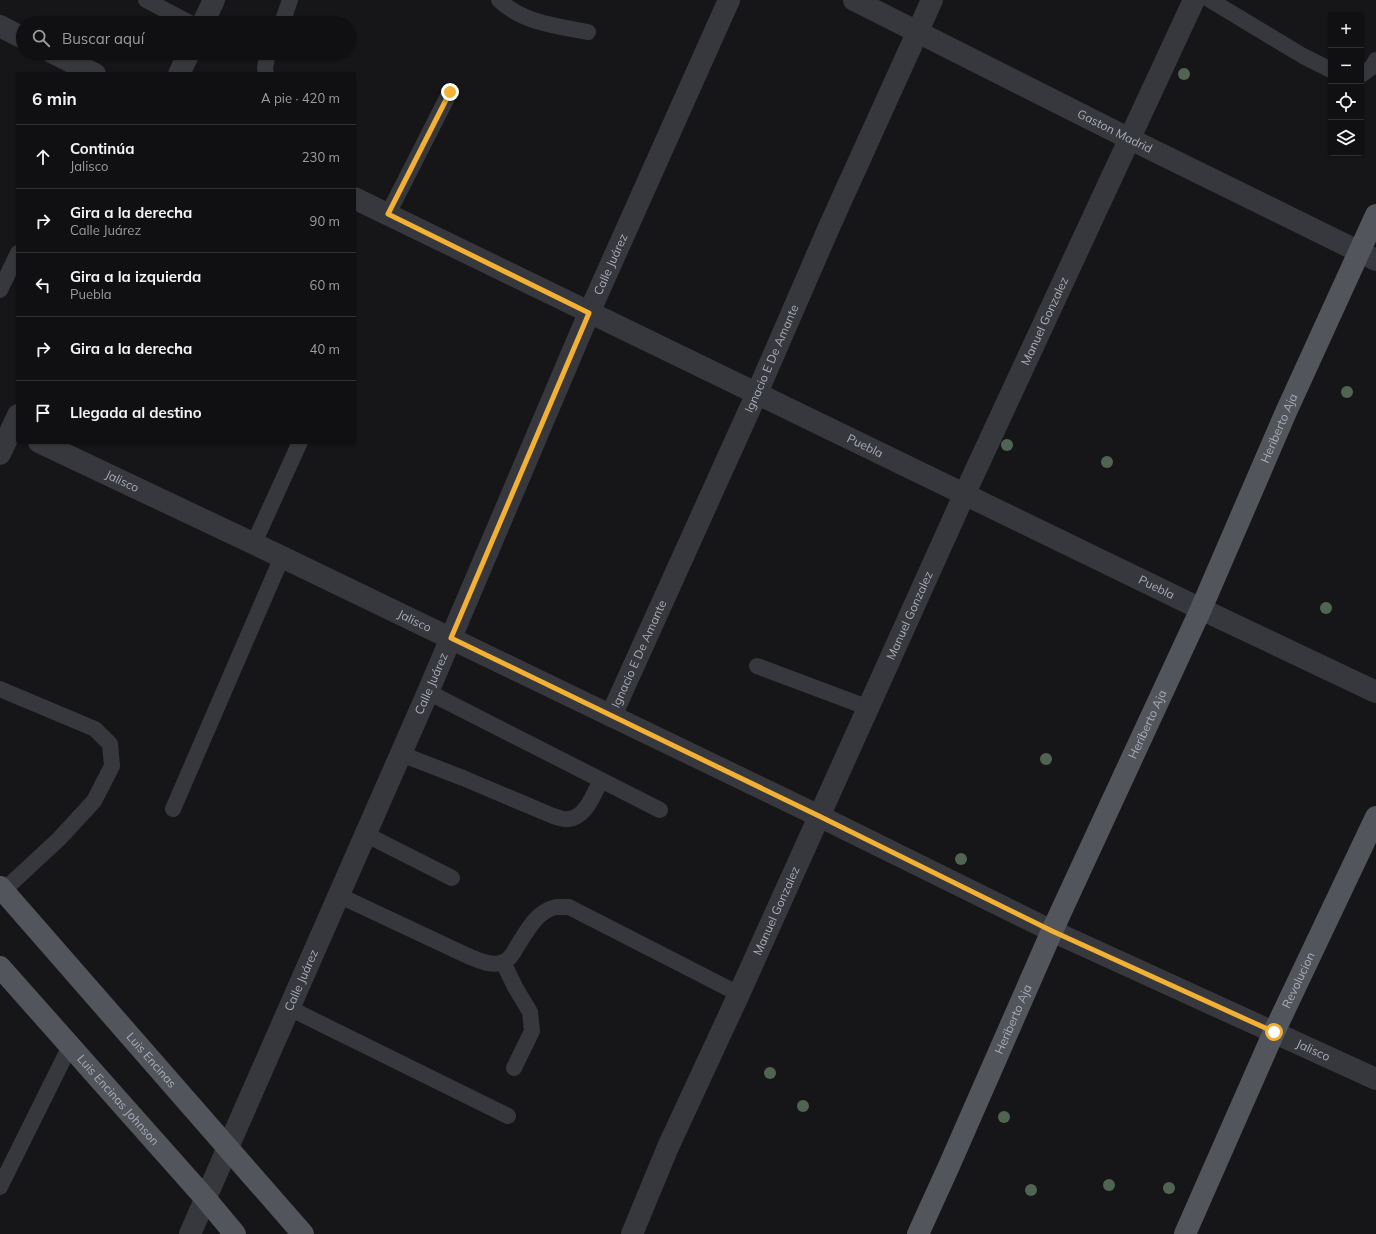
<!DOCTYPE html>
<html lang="es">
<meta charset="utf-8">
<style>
:root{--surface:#101012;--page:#1e1e20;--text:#f1f3f6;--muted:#9c9d9f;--line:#303032}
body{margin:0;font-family:Mulish,sans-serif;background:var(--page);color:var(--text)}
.controls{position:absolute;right:12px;top:12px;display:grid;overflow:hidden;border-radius:4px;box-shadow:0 1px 3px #0004}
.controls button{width:36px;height:36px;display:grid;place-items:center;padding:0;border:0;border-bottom:1px solid var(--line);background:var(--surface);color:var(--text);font:20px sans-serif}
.stop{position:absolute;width:12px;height:12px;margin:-9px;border:3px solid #f2b134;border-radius:50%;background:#fff}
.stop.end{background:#f2b134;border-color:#fff;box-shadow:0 1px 4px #0008}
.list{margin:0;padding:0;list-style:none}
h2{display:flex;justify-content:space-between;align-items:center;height:52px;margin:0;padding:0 16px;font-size:17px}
h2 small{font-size:13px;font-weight:400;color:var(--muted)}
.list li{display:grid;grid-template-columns:26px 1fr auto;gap:12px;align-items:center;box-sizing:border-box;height:64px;padding:0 16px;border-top:1px solid var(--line)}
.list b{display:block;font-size:15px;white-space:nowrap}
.list p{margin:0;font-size:13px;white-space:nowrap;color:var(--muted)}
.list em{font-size:13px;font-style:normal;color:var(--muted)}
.icon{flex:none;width:22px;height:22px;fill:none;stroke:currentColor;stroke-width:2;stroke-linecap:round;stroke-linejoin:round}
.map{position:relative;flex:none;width:1376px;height:1234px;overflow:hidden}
.search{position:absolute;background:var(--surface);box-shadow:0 1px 3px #0004;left:16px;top:16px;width:340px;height:44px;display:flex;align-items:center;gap:10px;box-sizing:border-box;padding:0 14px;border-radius:22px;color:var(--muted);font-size:15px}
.panel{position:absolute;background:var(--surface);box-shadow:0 1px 3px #0004;left:16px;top:72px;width:340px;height:372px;border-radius:4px}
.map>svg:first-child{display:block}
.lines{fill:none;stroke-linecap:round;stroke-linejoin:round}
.service{stroke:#37383d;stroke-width:16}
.minor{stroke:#37383d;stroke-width:22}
.primary{stroke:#53555c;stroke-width:22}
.tree{fill:#506452}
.route{stroke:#f2b134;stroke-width:5}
.labels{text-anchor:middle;stroke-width:4;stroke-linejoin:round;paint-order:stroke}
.street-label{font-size:12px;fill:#a8adb8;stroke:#111113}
</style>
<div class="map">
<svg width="1376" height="1234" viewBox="0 0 1376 1234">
<rect width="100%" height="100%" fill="#161618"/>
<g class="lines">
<!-- service -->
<path class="service" d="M146,0l44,23
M499,0c24,23 58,26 89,32
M1210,0l93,56 28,14
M282,23l8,-23
M266,74l-1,-6 3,-15
M1361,75l11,-8 4,-7
M388,214l62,-122
M0,290l18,-37
M254,543l46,-101
M757,666l112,42
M0,689l95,40 15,15 2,22 -18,35 -35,38 -56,52
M428,692l232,118
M401,754l62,24 90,38c4,1 11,4 15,3 18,-1 26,-26 33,-39
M173,809l109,-252
M365,834l87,44
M338,895l130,61c10,4 24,11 36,6 6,-3 9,-8 12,-14 10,-15 20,-37 40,-41 4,0 9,0 13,0l170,87
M503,962l12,25 15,25 2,19 -18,37
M289,1008l219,108
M0,1187l70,-141"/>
<!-- minor -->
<g class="minor">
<path id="s1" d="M854,0l276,139 246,121"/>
<path d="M203,23l11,-23"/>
<path d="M0,26l23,12"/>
<path d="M53,53l42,21"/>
<path d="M179,74l10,-21"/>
<path id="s2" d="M354,198l847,411 175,83"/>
<path id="s3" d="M39,442l243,115 537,259 233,115 324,148"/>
<path d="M0,454l18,-39"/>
<path id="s4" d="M611,716l146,-323 73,-168 102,-225"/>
<path id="s5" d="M190,1234l238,-542 161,-379 140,-313"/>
<path id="s6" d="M632,1234l36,-87 71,-153 226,-501 229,-493"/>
</g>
<!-- primary -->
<g class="primary">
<path id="s7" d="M0,887l303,347"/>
<path id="s8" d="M0,967l205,231 30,36"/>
<path id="s9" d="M918,1234l31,-68 103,-235 149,-322 85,-197 90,-197"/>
<path id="s10" d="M1185,1234l89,-202 102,-215"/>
</g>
</g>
<!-- trees -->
<g class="tree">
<circle cx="1184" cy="74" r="6"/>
<circle cx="1347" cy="392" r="6"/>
<circle cx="1007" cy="445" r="6"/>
<circle cx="1107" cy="462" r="6"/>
<circle cx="1326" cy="608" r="6"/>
<circle cx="1046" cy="759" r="6"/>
<circle cx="961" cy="859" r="6"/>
<circle cx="770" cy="1073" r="6"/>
<circle cx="803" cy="1106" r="6"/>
<circle cx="1004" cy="1117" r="6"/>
<circle cx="1109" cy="1185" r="6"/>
<circle cx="1169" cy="1188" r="6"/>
<circle cx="1031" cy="1190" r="6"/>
</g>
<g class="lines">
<!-- route -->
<path class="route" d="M450,92l-62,122 201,99 -138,325 368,178 233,115 222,101"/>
</g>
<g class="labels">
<!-- street labels -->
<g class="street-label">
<text dy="4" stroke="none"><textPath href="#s1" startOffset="292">Gaston Madrid</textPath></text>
<text dy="4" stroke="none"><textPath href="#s5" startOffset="1057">Calle Juárez</textPath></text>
<text dy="4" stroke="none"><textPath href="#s6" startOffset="1002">Manuel Gonzalez</textPath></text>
<text dy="4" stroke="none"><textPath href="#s4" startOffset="392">Ignacio E De Amante</textPath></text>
<text dy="4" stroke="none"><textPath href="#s9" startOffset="883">Heriberto Aja</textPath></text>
<text dy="4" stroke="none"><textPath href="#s2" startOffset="568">Puebla</textPath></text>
<text dy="4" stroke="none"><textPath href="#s3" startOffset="92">Jalisco</textPath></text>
<text dy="4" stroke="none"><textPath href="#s2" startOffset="892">Puebla</textPath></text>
<text dy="4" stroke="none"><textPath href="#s6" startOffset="678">Manuel Gonzalez</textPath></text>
<text dy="4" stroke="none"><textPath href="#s3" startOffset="416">Jalisco</textPath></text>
<text dy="4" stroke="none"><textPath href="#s4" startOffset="68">Ignacio E De Amante</textPath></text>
<text dy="4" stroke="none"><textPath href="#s5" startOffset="601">Calle Juárez</textPath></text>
<text dy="4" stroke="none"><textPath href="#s9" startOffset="559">Heriberto Aja</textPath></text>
<text dy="4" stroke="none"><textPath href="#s6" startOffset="354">Manuel Gonzalez</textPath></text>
<text dy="4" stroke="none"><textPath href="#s5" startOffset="277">Calle Juárez</textPath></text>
<text dy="4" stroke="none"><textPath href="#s10" startOffset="278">Revolucion</textPath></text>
<text dy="4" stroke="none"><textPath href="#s9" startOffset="235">Heriberto Aja</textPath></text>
<text dy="4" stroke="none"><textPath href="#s3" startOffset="1412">Jalisco</textPath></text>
<text dy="4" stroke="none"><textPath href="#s7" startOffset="230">Luis Encinas</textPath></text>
<text dy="4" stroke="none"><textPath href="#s8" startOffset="178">Luis Encinas Johnson</textPath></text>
</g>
</g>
</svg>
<div class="controls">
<button>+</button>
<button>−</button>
<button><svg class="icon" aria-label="locate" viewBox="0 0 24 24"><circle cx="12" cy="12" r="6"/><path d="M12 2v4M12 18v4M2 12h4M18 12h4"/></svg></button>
<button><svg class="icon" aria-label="layers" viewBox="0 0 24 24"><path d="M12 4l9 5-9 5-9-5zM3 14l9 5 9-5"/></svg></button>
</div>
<div class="stop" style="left:1274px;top:1032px"></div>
<div class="stop end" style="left:450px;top:92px"></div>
<div class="search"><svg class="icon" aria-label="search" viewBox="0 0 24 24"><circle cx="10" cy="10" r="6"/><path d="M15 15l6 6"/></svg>Buscar aquí</div>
<section class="panel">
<h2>6 min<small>A pie · 420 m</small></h2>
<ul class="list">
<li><svg class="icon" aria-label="ahead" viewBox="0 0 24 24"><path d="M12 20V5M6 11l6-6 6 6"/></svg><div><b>Continúa</b><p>Jalisco</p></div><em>230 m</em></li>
<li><svg class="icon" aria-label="right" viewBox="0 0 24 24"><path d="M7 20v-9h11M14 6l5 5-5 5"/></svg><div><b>Gira a la derecha</b><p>Calle Juárez</p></div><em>90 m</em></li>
<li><svg class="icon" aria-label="left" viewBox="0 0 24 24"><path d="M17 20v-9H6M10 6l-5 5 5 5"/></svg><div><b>Gira a la izquierda</b><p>Puebla</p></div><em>60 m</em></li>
<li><svg class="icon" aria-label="right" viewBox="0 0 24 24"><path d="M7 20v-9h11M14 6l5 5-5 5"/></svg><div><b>Gira a la derecha</b></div><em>40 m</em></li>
<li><svg class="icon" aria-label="arrive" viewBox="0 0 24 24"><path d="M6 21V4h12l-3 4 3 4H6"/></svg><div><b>Llegada al destino</b></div></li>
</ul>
</section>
</div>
